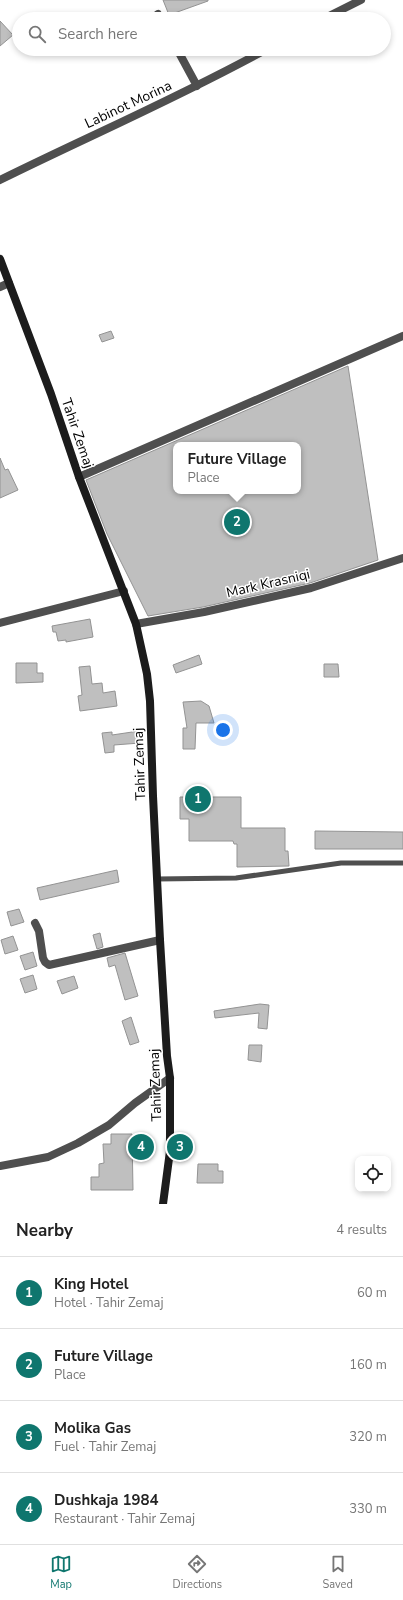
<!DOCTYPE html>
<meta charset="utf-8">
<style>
:root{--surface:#fff;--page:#f6f6f6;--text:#222;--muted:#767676;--line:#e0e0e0;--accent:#0f766e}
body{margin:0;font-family:"Nunito Sans",sans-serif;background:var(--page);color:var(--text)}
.controls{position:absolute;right:12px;bottom:12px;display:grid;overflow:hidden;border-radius:8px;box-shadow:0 2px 6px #0003}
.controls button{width:36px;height:36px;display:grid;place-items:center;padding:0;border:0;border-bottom:1px solid var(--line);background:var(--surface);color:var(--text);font:20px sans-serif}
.you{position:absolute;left:223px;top:730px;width:14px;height:14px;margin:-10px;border:3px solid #fff;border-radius:50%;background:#1a73e8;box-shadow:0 0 0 6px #1a73e833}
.badge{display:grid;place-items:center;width:26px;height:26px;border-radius:50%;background:var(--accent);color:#fff;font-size:13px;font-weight:700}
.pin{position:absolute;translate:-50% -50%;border:2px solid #fff;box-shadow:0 1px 4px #0006}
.popup{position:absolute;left:173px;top:442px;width:128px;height:52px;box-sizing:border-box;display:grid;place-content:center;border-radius:8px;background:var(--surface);filter:drop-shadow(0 1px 3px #0005);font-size:13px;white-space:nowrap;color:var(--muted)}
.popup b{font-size:15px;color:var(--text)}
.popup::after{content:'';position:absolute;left:50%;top:100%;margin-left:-8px;border:8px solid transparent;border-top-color:var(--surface)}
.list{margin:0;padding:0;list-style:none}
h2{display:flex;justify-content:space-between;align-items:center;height:52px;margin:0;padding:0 16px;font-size:17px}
h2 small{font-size:13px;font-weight:400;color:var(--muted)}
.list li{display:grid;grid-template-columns:26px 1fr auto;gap:12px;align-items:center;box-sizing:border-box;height:72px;padding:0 16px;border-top:1px solid var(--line)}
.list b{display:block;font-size:15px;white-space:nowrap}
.list p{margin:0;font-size:13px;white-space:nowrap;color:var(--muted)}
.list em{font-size:13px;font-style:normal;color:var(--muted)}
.icon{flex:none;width:22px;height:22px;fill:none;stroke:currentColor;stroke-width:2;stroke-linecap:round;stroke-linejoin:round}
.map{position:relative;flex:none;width:403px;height:1204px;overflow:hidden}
.search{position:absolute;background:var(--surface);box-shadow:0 2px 6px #0003;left:12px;right:12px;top:12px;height:44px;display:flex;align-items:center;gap:10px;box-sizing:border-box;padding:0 14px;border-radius:22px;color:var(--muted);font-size:15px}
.sheet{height:340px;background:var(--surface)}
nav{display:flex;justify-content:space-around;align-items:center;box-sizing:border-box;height:56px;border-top:1px solid var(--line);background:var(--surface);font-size:11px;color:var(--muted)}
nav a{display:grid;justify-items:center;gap:2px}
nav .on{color:var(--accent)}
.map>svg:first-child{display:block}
.building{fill:#bfbfbf;stroke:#939393;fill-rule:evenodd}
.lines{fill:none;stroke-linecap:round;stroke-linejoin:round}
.lane{stroke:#4f4f4f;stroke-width:5}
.street{stroke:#4f4f4f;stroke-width:8}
.secondary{stroke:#1c1c1c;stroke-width:8}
.labels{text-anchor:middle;stroke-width:3;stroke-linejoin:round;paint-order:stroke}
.street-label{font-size:14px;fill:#000;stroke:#fff}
</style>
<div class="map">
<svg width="403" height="1204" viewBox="0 0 403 1204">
<rect width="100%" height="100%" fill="#fff"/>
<!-- building -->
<path class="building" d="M163,0h45v1l-39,14z
M0,21l13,14 -13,11z
M111,331l3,7 -12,4 -3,-7z
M348,366l30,194 -68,23 -107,24 -55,9 -41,-82 -21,-54zM176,445h122v46h-122z
M0,458l5,12 3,-1 10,21 -18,8z
M90,619l3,18 -27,5v-2l-8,1 -2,-9h-3l-1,-6z
M199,655l3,9 -26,9 -3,-8z
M16,663h21v10h6v9l-27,1z
M324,664h14l1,13h-15z
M90,666l2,18 10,-1 1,10 12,-2 2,15 -37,5 -2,-15 4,-1 -3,-28z
M201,701l8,5 5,17h-18l-1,26h-12v-21h4l-4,-26z
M139,731l1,12 -26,2v7l-9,1 -3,-20 10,-1v3z
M180,797h61v31h44v23h3l1,15 -52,1v-23h-3l-1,-3h-44v-22h-9z
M315,831l88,1v17h-88z
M117,870l2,12 -79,18 -3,-12z
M19,909l5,13 -13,4 -4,-14z
M100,933l3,14 -6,2 -4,-14z
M13,936l5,14 -13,4 -4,-14z
M33,952l4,14 -12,4 -5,-14z
M125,953l13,43 -13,4 -10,-35 -6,2 -2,-9z
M33,975l4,14 -12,4 -5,-14z
M74,976l4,12 -16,6 -5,-13z
M260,1004l9,1 -2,24 -9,-1 1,-15 -44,5 -1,-7z
M131,1017l8,25 -9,3 -8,-24z
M249,1045h13l-1,17 -13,-2z
M111,1134h21l1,56h-42v-13h8v-13l5,-1 -1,-19h8z
M198,1164h20v7h5v12h-26z"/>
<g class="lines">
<!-- lane -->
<path class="lane" d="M157,879l79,-1 105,-15h62"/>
<!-- street -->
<path class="street" d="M158,14l2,5
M323,19l38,-19
M177,49l20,37
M0,180c89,-44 180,-83 267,-131
M0,287l9,-4
M79,477l324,-141
M0,623l124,-32
M136,624l68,-12 107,-24 92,-30
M35,923l4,8 4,27 2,4 4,3 111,-25
M0,1166l48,-9 30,-14 31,-18 26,-22 35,-25"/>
<!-- secondary -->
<path class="secondary" d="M0,259l51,135 28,83 57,147 11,50 3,27 3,95 7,144 7,116 3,22v73l-7,53"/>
</g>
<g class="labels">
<!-- street labels -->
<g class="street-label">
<text transform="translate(128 104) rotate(-25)" y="5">Labinot Morina</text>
<text transform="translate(78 433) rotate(71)" y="5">Tahir Zemaj</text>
<text transform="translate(268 583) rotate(-13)" y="5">Mark Krasniqi</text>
<text transform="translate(139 764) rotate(-92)" y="5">Tahir Zemaj</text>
<text transform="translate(155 1085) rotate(-92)" y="5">Tahir Zemaj</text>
</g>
</g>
</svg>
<div class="controls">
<button><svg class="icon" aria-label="locate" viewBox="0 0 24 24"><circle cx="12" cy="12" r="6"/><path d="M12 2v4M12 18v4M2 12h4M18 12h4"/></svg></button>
</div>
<div class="you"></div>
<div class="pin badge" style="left:198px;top:799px">1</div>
<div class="pin badge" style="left:237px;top:522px">2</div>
<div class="popup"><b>Future Village</b>Place</div>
<div class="pin badge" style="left:180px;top:1147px">3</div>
<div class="pin badge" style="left:141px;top:1147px">4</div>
<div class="search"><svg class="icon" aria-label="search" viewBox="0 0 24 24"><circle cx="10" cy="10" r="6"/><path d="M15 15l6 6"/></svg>Search here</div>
</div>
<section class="sheet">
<h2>Nearby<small>4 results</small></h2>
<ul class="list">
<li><span class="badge">1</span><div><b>King Hotel</b><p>Hotel · Tahir Zemaj</p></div><em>60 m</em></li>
<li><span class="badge">2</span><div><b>Future Village</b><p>Place</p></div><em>160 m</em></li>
<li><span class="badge">3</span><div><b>Molika Gas</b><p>Fuel · Tahir Zemaj</p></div><em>320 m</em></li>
<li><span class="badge">4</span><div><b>Dushkaja 1984</b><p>Restaurant · Tahir Zemaj</p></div><em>330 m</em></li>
</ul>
</section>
<nav>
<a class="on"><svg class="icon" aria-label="map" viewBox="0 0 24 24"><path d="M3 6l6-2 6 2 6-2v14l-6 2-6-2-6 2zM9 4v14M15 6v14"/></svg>Map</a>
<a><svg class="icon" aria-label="directions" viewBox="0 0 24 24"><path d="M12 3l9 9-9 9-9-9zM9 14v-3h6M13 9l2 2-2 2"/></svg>Directions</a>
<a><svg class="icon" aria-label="saved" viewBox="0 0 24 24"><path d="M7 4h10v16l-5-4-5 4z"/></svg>Saved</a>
</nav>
